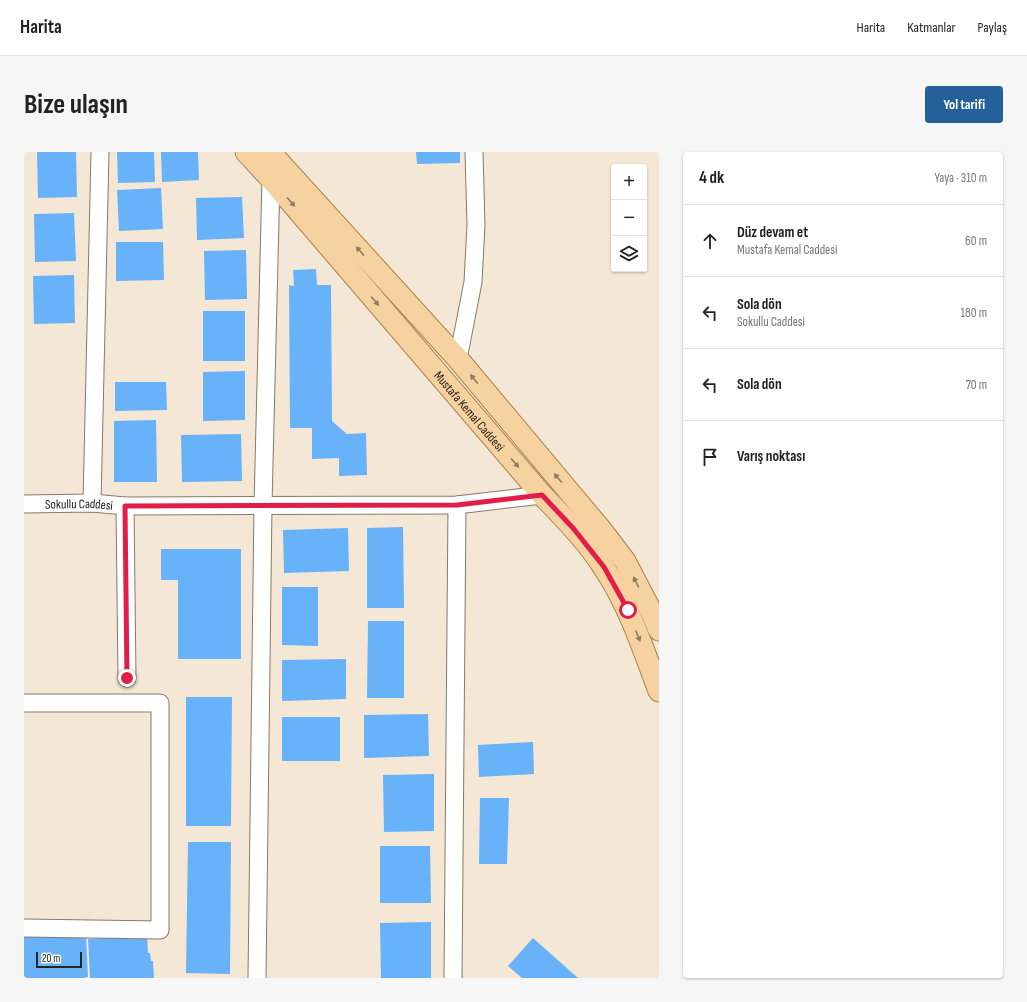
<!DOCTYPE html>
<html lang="tr">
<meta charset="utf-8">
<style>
:root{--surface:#fff;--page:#f6f6f6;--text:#222;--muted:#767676;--line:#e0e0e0;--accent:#246198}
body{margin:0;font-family:"Sofia Sans Condensed",sans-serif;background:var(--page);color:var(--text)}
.controls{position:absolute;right:12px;top:12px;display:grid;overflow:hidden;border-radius:4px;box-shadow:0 1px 3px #0004}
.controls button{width:36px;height:36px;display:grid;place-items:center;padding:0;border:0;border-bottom:1px solid var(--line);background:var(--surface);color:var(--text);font:20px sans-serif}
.scale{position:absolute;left:12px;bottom:10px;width:46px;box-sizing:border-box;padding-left:4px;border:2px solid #28231d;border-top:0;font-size:11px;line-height:14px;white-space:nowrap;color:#28231d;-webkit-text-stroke:3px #fff;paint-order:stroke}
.stop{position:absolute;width:12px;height:12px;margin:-9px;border:3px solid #e11d48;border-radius:50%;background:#fff}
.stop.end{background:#e11d48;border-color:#fff;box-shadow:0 1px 4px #0008}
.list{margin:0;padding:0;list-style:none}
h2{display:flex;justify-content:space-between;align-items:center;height:52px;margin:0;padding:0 16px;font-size:17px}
h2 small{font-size:13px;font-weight:400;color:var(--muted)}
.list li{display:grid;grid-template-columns:26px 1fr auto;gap:12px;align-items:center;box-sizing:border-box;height:72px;padding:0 16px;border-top:1px solid var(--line)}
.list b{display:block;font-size:15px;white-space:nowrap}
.list p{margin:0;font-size:13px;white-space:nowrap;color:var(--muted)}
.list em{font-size:13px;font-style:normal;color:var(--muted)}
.icon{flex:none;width:22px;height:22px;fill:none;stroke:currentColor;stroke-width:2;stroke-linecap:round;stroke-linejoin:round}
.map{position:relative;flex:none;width:635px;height:826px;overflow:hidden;border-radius:4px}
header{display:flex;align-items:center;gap:24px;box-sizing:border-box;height:56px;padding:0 20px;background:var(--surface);border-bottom:1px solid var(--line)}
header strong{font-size:19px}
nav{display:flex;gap:22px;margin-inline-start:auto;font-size:14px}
.intro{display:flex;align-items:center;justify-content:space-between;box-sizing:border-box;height:96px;padding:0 24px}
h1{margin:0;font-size:28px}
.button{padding:10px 18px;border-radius:4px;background:var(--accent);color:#fff;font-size:14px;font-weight:700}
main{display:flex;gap:24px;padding:0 24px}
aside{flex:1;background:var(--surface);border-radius:4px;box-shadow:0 1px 3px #0004}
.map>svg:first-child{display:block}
.building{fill:#67b2f8}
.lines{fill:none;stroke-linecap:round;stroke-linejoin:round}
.minor-casing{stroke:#86796a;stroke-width:19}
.major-casing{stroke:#aa814a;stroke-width:23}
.minor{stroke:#fff;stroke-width:17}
.major{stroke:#f6d2a1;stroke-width:21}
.oneway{fill:#8f7a5f}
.route{stroke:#e11d48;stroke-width:5}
.labels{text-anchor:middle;stroke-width:4;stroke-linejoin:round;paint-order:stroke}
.street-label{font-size:13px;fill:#28231d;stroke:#fff}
</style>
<header>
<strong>Harita</strong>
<nav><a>Harita</a><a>Katmanlar</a><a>Paylaş</a></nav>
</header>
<div class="intro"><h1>Bize ulaşın</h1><a class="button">Yol tarifi</a></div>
<main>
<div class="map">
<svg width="635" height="826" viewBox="0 0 635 826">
<rect width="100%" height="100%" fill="#f5e7d6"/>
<!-- building -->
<path class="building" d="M13,0h39l1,45 -39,1z
M93,0h37l1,30 -37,1z
M137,0h37l1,28 -37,2z
M392,0h44v11l-43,1z
M137,36l2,41 -44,2 -2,-41z
M218,45l2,41 -47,2 -1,-42z
M50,61l2,48 -41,1 -1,-48z
M92,90h47l1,38 -48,1z
M222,98l1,49 -42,1 -1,-49z
M292,117l1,16h14l1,136 15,13 19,-1 1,42 -28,1v-18l-27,1v-31h-22l-1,-143 5,1 -1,-16z
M50,123l1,48 -41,1 -1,-48z
M179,159h42v50h-42z
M221,219v49l-42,1v-49z
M91,230h51l1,28 -52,1z
M132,268l1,62h-43v-61z
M217,282l1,47 -60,1 -1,-47z
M379,375l1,81h-37v-80z
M324,376l1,43 -65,2 -1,-43z
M137,397h80v110h-63v-79h-17z
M258,435h36v59l-36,-1z
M344,469h36v77h-37z
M322,507v40l-64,2v-41z
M162,545h46l-1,129h-45z
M404,562l1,42 -65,2v-43z
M258,565h58v44h-58z
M509,590l1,32 -55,3 -1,-32z
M410,622v57l-50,1 -1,-57z
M456,646h29l-2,66h-28z
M164,690h43l-1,132 -44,-1z
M356,694h50l1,57h-51z
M407,770v56h-50l-1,-55z
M62,783l2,42 -5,1h-59v-41z
M123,783l1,18h2l1,8h2l1,17h-64l-2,-39z
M509,786l45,40h-56l-14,-12z"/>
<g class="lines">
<defs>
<g id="minor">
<path d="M434,207l15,-77 3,-57 -2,-73"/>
<path d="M68,351l8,-351"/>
<path id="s1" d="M0,352l68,-1 33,3 332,-1 85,-10"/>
<path d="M101,354l2,172"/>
<path d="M0,551h136v227l-136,-2"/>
<path d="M233,826l6,-473 8,-326"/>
<path d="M429,826l4,-473"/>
</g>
<g id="major">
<path id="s2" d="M222,0l25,27 271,316c22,23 45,46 62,73 25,37 39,81 55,123"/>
<path d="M246,0l188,207 145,173 22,29 27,52 7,17"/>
</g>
</defs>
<!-- minor casing -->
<use href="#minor" class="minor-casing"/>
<!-- major casing -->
<use href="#major" class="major-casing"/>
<!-- minor -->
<use href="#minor" class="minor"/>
<!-- major -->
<use href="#major" class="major"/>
</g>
<!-- one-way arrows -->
<defs><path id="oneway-solid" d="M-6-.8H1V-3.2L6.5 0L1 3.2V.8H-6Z"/></defs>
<g class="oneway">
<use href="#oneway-solid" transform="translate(267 50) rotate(49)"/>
<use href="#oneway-solid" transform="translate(336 99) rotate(-132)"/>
<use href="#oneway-solid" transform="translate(351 149) rotate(49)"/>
<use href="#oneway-solid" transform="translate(450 227) rotate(-130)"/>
<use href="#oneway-solid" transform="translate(491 311) rotate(49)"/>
<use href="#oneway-solid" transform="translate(534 326) rotate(-130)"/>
<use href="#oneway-solid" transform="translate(612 430) rotate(-118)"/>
<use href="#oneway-solid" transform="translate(614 484) rotate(68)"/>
</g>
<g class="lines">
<!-- route -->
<path class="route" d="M103,526l-2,-172 332,-1 85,-10 31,33 31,39 24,43"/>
</g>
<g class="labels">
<!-- street labels -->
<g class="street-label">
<text dy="5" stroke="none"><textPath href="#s2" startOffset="342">Mustafa Kemal Caddesi</textPath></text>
<text dy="5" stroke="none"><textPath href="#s1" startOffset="55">Sokullu Caddesi</textPath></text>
</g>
</g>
</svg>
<div class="controls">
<button>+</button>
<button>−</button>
<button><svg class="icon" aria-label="layers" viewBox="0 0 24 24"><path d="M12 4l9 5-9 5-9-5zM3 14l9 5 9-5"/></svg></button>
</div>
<div class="scale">20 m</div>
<div class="stop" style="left:604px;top:458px"></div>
<div class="stop end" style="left:103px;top:526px"></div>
</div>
<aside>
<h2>4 dk<small>Yaya · 310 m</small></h2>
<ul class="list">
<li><svg class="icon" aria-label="ahead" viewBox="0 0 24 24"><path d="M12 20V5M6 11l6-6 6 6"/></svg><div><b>Düz devam et</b><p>Mustafa Kemal Caddesi</p></div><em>60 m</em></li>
<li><svg class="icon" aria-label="left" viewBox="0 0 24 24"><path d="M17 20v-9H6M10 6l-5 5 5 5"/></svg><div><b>Sola dön</b><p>Sokullu Caddesi</p></div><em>180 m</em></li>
<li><svg class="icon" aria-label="left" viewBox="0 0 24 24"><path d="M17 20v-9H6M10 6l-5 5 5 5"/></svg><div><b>Sola dön</b></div><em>70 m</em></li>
<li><svg class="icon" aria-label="arrive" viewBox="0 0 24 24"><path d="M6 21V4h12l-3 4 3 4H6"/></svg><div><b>Varış noktası</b></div></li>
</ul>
</aside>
</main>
